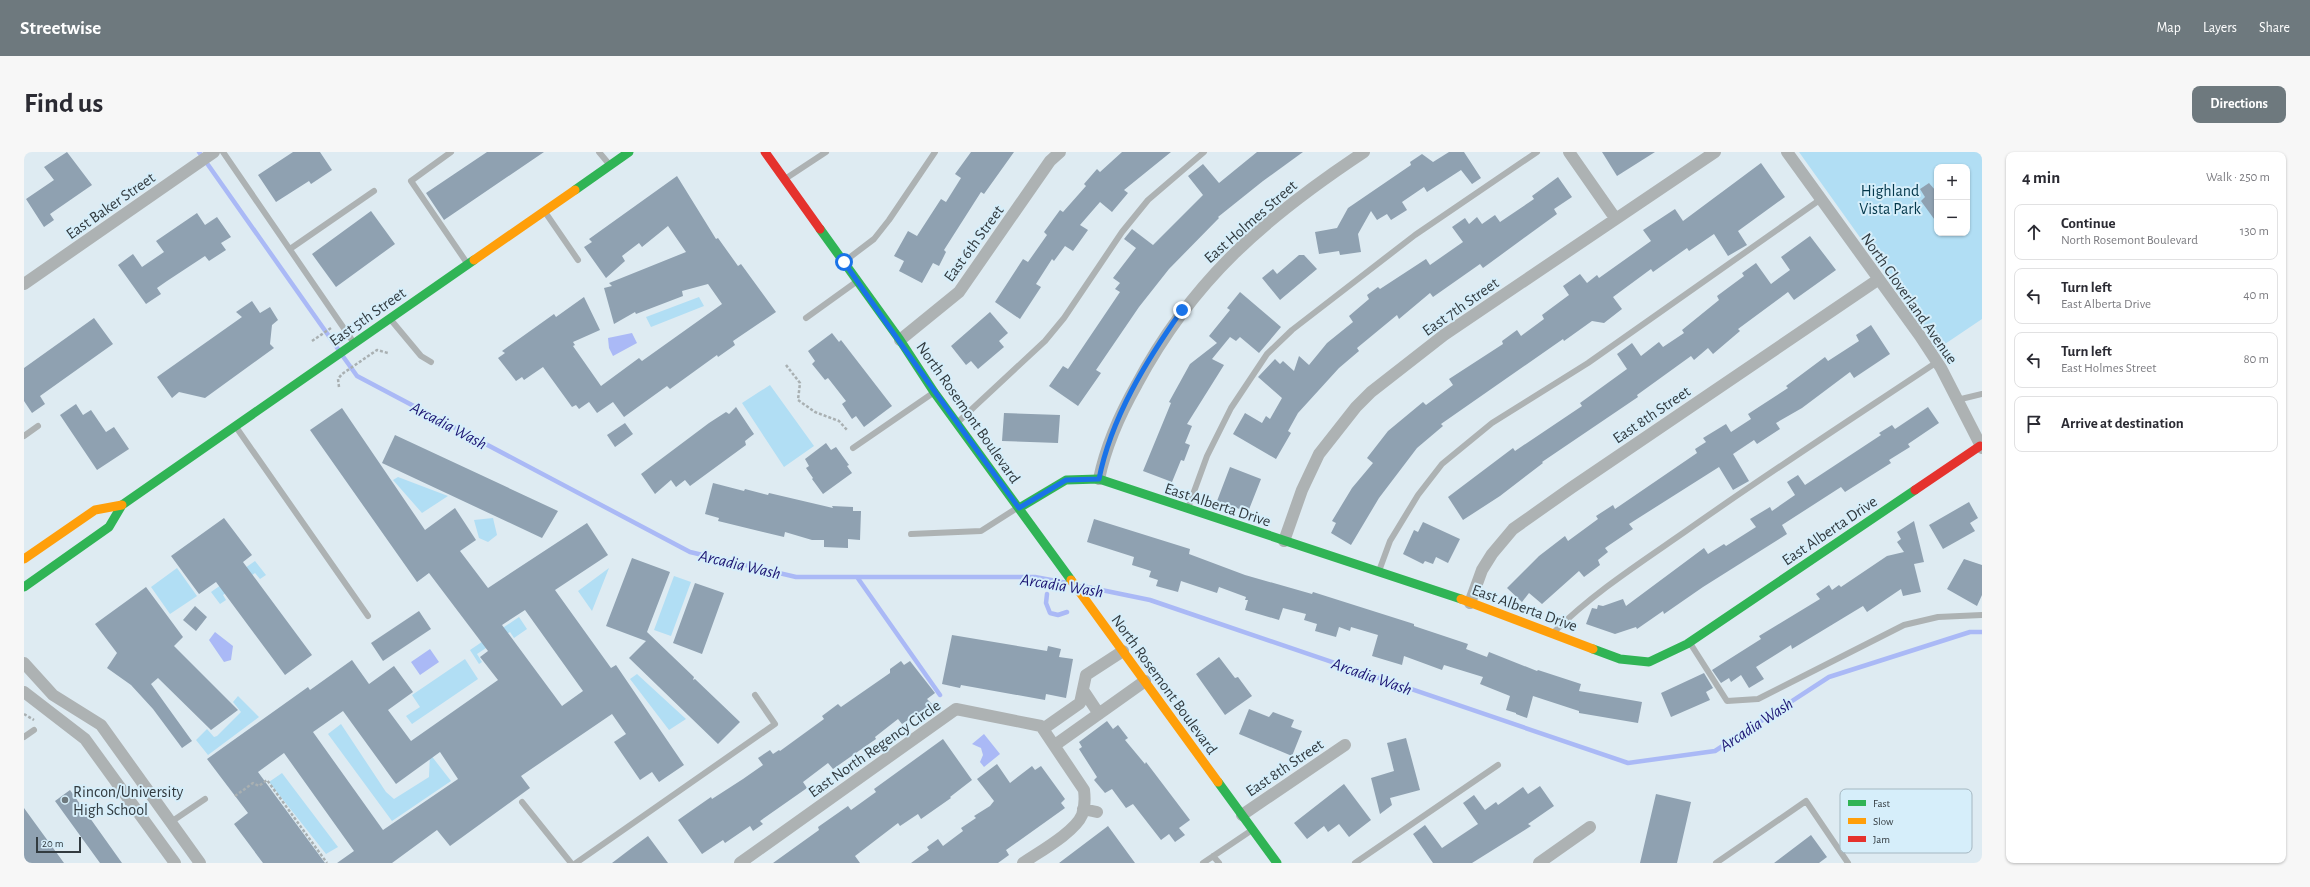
<!DOCTYPE html>
<meta charset="utf-8">
<style>
:root{--surface:#fff;--page:#f7f7f7;--text:#2b2b33;--muted:#7c7c81;--line:#e1e1e2;--accent:#6e797e}
body{margin:0;font-family:"Alegreya Sans",sans-serif;background:var(--page);color:var(--text)}
.controls{position:absolute;right:12px;top:12px;display:grid;overflow:hidden;border-radius:8px;box-shadow:0 1px 3px #0004}
.controls button{width:36px;height:36px;display:grid;place-items:center;padding:0;border:0;border-bottom:1px solid var(--line);background:var(--surface);color:var(--text);font:20px sans-serif}
.scale{position:absolute;left:12px;bottom:10px;width:45px;box-sizing:border-box;padding-left:4px;border:2px solid #323b40;border-top:0;font-size:11px;line-height:14px;white-space:nowrap;color:#323b40;-webkit-text-stroke:3px #d6eefa;paint-order:stroke}
.stop{position:absolute;width:12px;height:12px;margin:-9px;border:3px solid #1a73e8;border-radius:50%;background:#fff}
.stop.end{background:#1a73e8;border-color:#fff;box-shadow:0 1px 4px #0008}
.list{margin:0;padding:0;list-style:none}
h2{display:flex;justify-content:space-between;align-items:center;height:52px;margin:0;padding:0 16px;font-size:17px}
h2 small{font-size:13px;font-weight:400;color:var(--muted)}
.list li{display:grid;grid-template-columns:26px 1fr auto;gap:12px;align-items:center;box-sizing:border-box;height:56px;margin:0 8px 8px;padding:0 8px;border:1px solid var(--line);border-radius:8px}
.list b{display:block;font-size:15px;white-space:nowrap}
.list p{margin:0;font-size:13px;white-space:nowrap;color:var(--muted)}
.list em{font-size:13px;font-style:normal;color:var(--muted)}
.icon{flex:none;width:22px;height:22px;fill:none;stroke:currentColor;stroke-width:2;stroke-linecap:round;stroke-linejoin:round}
.map{position:relative;flex:none;width:1958px;height:711px;overflow:hidden;border-radius:8px}
header{display:flex;align-items:center;gap:24px;box-sizing:border-box;height:56px;padding:0 20px;background:var(--accent);color:#fff}
header strong{font-size:19px}
nav{display:flex;gap:22px;margin-inline-start:auto;font-size:14px}
.intro{display:flex;align-items:center;justify-content:space-between;box-sizing:border-box;height:96px;padding:0 24px}
h1{margin:0;font-size:28px}
.button{padding:10px 18px;border-radius:8px;background:var(--accent);color:#fff;font-size:14px;font-weight:700}
main{display:flex;gap:24px;padding:0 24px}
aside{flex:1;background:var(--surface);border-radius:8px;box-shadow:0 1px 3px #0004}
.map>svg:first-child{display:block}
.green{fill:#b1def4;fill-rule:evenodd}
.water{fill:#aab9f6}
.lines{fill:none;stroke-linecap:round;stroke-linejoin:round}
.stream{stroke:#aab9f6;stroke-width:4.5}
.building{fill:#8fa1b1;fill-rule:evenodd}
.path{stroke:#a9b0b2;stroke-width:2.5;stroke-dasharray:3 2;stroke-linecap:butt}
.lane{stroke:#adb2b3;stroke-width:6}
.street{stroke:#adb2b3;stroke-width:12}
.fast{stroke:#30b455;stroke-width:9}
.slow{stroke:#ff9f0a;stroke-width:9}
.jam{stroke:#e5322d;stroke-width:9}
.route{stroke:#1a73e8;stroke-width:5}
.poi-dot{fill:#6e797e;stroke:#d6eefa;stroke-width:1.5}
.labels{text-anchor:middle;stroke-width:4;stroke-linejoin:round;paint-order:stroke}
.park-label{font-size:16px;fill:#03374a;stroke:#d6eefa}
.street-label{font-size:16px;fill:#323b40;stroke:#d6eefa}
.poi-label{font-size:16px;fill:#323b40;stroke:#d6eefa;text-anchor:start}
.water-label{font-size:17px;font-style:italic;fill:#1c1573;stroke:#d6eefa}
.key{fill:#d6eefa;stroke:#a5b8c2;stroke-width:1}
.key-label{font-size:11px;fill:#323b40}
</style>
<header>
<strong>Streetwise</strong>
<nav><a>Map</a><a>Layers</a><a>Share</a></nav>
</header>
<div class="intro"><h1>Find us</h1><a class="button">Directions</a></div>
<main>
<div class="map">
<svg width="1958" height="711" viewBox="0 0 1958 711">
<rect width="100%" height="100%" fill="#deebf2"/>
<!-- green -->
<path class="green" d="M1775,0h183v167l-43,29zM1913,15h30v66h-30z
M675,145l5,9 -53,21 -5,-10z
M746,233l44,61 -30,21 -42,-64z
M374,325l50,19 -26,17 -29,-33z
M469,366l4,17 -9,7 -9,-4 -5,-18z
M231,409l11,14 -6,4 -5,-6 -32,22 3,5 -6,4 -9,-12z
M153,416l20,28 -27,18 -19,-27z
M585,416l-17,43 -14,-20z
M650,424l17,6 -20,54 -17,-6z
M495,465l8,12 -13,9 -4,-6 -33,22 5,8 -3,2 -9,-14z
M441,507l13,20 -66,45 -6,-8 14,-9 -8,-12z
M613,522l49,45 -17,11 -39,-51z
M214,544l21,21 -51,38 -12,-15 11,-11 7,8 3,-1 24,-24 -8,-10z
M317,572l45,68 8,7 35,-22 1,-23 21,27 -59,40 -64,-87z
M258,621l56,74 -12,7 -57,-72z"/>
<!-- water -->
<path class="water" d="M608,181l5,10 -24,13 -4,-8 -1,-10z
M191,480l18,14 -2,14 -7,2 -15,-22z
M406,497l9,13 -19,13 -9,-13z
M960,582l16,20 -16,13 -4,-5 3,-7 -2,-7 -9,-4z"/>
<g class="lines">
<!-- stream -->
<path class="stream" d="M175,0l139,197
M318,203l15,21 333,176 106,25h239l32,6
M833,425l83,118
M1058,434l68,14 478,163 87,-12 114,-74 141,-45h12
M1023,442l-1,9 4,10 8,2 9,-3"/>
</g>
<!-- building -->
<path class="building" d="M43,0l25,33 -42,29 4,6 -10,7 -18,-28 28,-19 -10,-13z
M269,0h27l12,18 -21,14 -2,-3 -33,21 -18,-27z
M463,0h57l-100,68 -18,-27z
M947,0h43l-30,42 -3,-2 -37,58 2,2 -7,14 -6,-3 -11,20 -23,-12 5,-10 -10,-5 14,-25 9,5 24,-37 5,3 15,-24 -6,-4z
M1098,0h49l-47,38 4,3 -16,19 -12,-10 -20,23 8,5 -15,21 -8,-5 -11,15 -2,-2 -16,25 5,3 -21,32 -25,-17 28,-43 5,3 19,-27 -3,-3 16,-22 3,2 23,-26 -2,-2 13,-15 3,3z
M1233,0h46l-40,29 -45,36 1,1 -50,51 -30,38 -43,63 5,3 -23,33 -29,-20 14,-20 5,3 52,-77 -5,-3 5,-6 -7,-5 23,-30 -12,-9 8,-10 21,16 50,-50 -15,-19 15,-12 16,19z
M1425,0h15l17,26 -9,6 -11,-14 -34,22 -3,-5 -22,15 5,8 -16,10 -4,-6 -10,6 -6,-9 -13,23 3,18 -21,3 -1,-4 -20,3 -4,-22 22,-4 11,-20 63,-43 -1,-3 12,-8 11,8z
M1578,0h53l-38,24z
M1737,11l24,34 -47,34 9,14 -19,11 -14,-22 -25,17 -2,-3 -34,24 -2,-3 -38,28 9,12 -18,14 -12,-2 -28,20 -1,-2 -122,85 2,2 -26,22 -38,50 -28,47 -20,-12 5,-10 -4,-2 20,-33 21,-25 -6,-5 21,-27 35,-29 3,3 27,-20 -4,-6 54,-35 -1,-3 15,-11 4,6 23,-17 -2,-4 27,-20 -6,-9 17,-12 7,9 10,-8 2,3 52,-37 -8,-11 32,-21 8,12z
M653,24l39,63 2,-1 20,28 3,-2 35,48 -43,29 2,4 -17,12 -1,-2 -47,34 -3,-3 -43,31 -11,-15 -16,11 -8,-11 -10,7 -3,-4 -4,2 -29,-40 -19,13 -2,-3 -6,4 -18,-23 7,-5 -3,-2 52,-37 2,3 28,-20 16,33 -27,12 2,3 -2,1 28,40 38,-28 3,3 80,-57 -14,-20 -26,7 1,5 -47,18 -1,-2 -21,12 -10,-36 8,-2 -3,-3 77,-31 -18,-26 -26,21 -3,-4 -17,13 3,5 -19,17 -22,-31 8,-5 -3,-3z
M1534,25l14,20 -18,12 3,5 -74,54 -3,-4 -47,33 -3,-4 -31,26 -2,-4 -40,33 2,3 -20,17 -41,45 -10,18 3,2 -15,26 -43,-25 12,-21 17,10 4,-7 4,3 12,-21 -24,-21 17,-18 5,5 3,-3 11,10 5,-15 10,9 18,-22 26,-21 -4,-6 20,-17 -2,-4 11,-8 2,2 46,-30 4,6 33,-23 -11,-15 13,-9 4,6 8,-7 5,7 13,-9 5,7 34,-23 -2,-3z
M1905,31l6,7 2,-1v34l-16,-22 4,-4 -5,-8z
M347,59l24,33 -59,43 -24,-33z
M173,61l8,12 12,-8 14,20 -10,6 5,7 -17,11 -4,-5 -38,25 -10,7 4,6 -15,10 -28,-39 15,-11 9,13 22,-15 -8,-11z
M1786,84l26,34 -42,30 -6,-8 -50,37 2,2 -27,23 -5,-6 -14,12 -3,-4 -54,39 1,2 -96,65 1,1 -43,33 -37,24 -15,-23 65,-49 2,3 67,-45 -2,-3 47,-34 -10,-15 15,-11 9,13 18,-14 4,5 21,-14 -2,-3 37,-30 -2,-4 27,-20 -2,-3 14,-10 15,21 19,-14 -9,-13z
M1275,103h5l13,14 -37,31 -18,-22 11,-9 4,5z
M1216,140l41,35 -22,26 -19,-16 -4,4 -6,-4 -18,22 12,6 -37,59 5,2 -7,17 5,2 -6,16 -3,-1 -9,22 -29,-11 28,-68 -2,-1 21,-38 27,-21 -8,-7 21,-26 -3,-2z
M228,149l8,12 10,-6 8,13 -6,5 -2,19 4,4 -69,50 -26,-6 -7,6 -15,-21 85,-60 -6,-5z
M966,160l18,21 -9,8 5,6 -26,22 -7,-8 -5,4 -15,-19z
M70,166l19,26 -73,52 5,8 -13,9 -8,-12v-33z
M1847,173l19,29 -36,24 -4,-6 -48,36 -26,15 4,6 -23,15 -3,-4 -21,14 16,27 -16,9 -14,-23 -90,57 4,5 -28,19 3,4 -10,8 2,5 -16,12 -5,-6 -37,33 -13,-11 -7,9 -15,-14 32,-32 26,-20 3,5 30,-22 -2,-3 17,-11 2,4 82,-56 -2,-4 11,-7 -3,-4 23,-14 5,8 20,-13 -3,-5 40,-26 -2,-2 39,-29 3,4 31,-20 -3,-6z
M808,181l7,9 2,-2 51,66 -28,21 -8,-11 -4,3 -10,-15 4,-3 -18,-23 -3,2 -13,-16 3,-3 -7,-10z
M52,252l7,11 8,-5 15,22 8,-5 15,22 -32,21 -37,-55z
M712,255l18,27 -9,7 1,4 -56,41 -5,-6 -9,7 -5,-7 -16,14 -14,-20 68,-51 17,-11 3,2z
M1904,255l11,16 -31,21 2,3 -21,13 2,3 -46,29 -4,-5 -59,38 5,9 -84,53 -39,27 -1,-3 -26,18 -1,-2 -21,7 -29,-10 6,-16 5,1 1,-4 5,1 20,-7 3,7 78,-58 4,6 16,-10 2,2 30,-19 -6,-8 20,-12 2,4 23,-16 -8,-13 11,-7 7,10 76,-50 -2,-2 13,-8 3,4z
M318,256l83,122 30,-22 21,32 -16,11 28,37 99,-65 21,32 -53,35 56,78 5,-3 68,100 -25,17 -7,-10 -12,8 -26,-38 12,-8 -14,-20 -91,62 9,12 -80,58 -13,-16 -45,33h-55l17,-12 -70,-98 -26,19 67,91h-62l-29,-39 14,-11 -41,-54 101,-72 2,3 42,-30 17,24 25,-18 19,26 -25,18 23,31 87,-61 -18,-23 8,-6 -59,-78 -12,9 -107,-152zM501,458l58,81 -21,15 -60,-81zM319,559l53,73 44,-32 18,27 -75,51 -70,-98z
M980,261l56,2 -2,28 -56,-2z
M601,271l8,11 -18,13 -8,-12z
M371,283l163,76 -16,27 -160,-75z
M802,291l5,7 5,-3 13,18 -2,1 5,7 -29,21 -11,-15 1,-1 -7,-10 3,-2 -4,-7z
M1206,315l31,12 -13,33 -31,-11z
M689,331l31,8 1,-2 23,6 1,-2 64,15 -1,-2 21,1v4h8l-1,29 -12,-1v9l-24,-1v-7h-12l-27,-8 -1,5 -66,-16 1,-3 -14,-4z
M1945,350l9,16 -8,5 5,8 -32,18 -14,-24z
M200,366l28,37 -9,7 69,93 -27,20 -69,-93 -17,12 -28,-38z
M1070,367l96,30 -1,5 56,21 67,19 1,-2 101,32v2l54,18 -2,5 21,8 2,-5 48,19 1,-1 43,14 -2,7 63,11 -4,21 -59,-10v-2l-46,-15 -6,22 -11,-4v-1l-10,-3 4,-14 -30,-12 3,-7 -39,-12 -2,5 -38,-14 -2,9 -30,-9 6,-21 -27,-8 -1,4 -11,-4 -3,10 -21,-6 2,-7 -13,-4 2,-6 -23,-6 -4,12 -34,-10 3,-10h-3l1,-3 -27,-10 -2,6 -36,-12 -3,11 -22,-6 2,-6 -9,-3 2,-6 -19,-6 2,-8 -47,-15z
M1890,369l10,41 -10,2 7,28 -18,4 -2,-7 -34,23 -4,-6 -71,43 -1,-4 -35,22 8,12 -15,9 -8,-13 -10,7 -2,-4 -8,5 -9,-13 49,-31 -2,-3 61,-37 -4,-5 13,-9 3,5 7,-5 2,2 46,-31 17,-4 -7,-10 4,-3 -4,-7z
M1399,370l37,17 -12,24 -12,-6 -3,7 -8,-3 -2,3 -20,-10 11,-24 4,2z
M608,406l38,14 -23,60 47,45 -1,3 2,-1 45,43 -22,22 -89,-86 17,-17 -40,-15z
M1940,407l18,6v30l-5,11 -30,-17z
M671,431l29,10 -22,61 -29,-11z
M122,435l37,50 -9,9 64,64 -27,20 -53,-52 -7,6 41,57 -10,7 -29,-39 -22,-24 -24,-17 10,-15 -22,-29z
M171,454l12,11 -11,14 -13,-11z
M395,459l12,18 -48,32 -12,-18z
M928,483l95,16 1,-5 13,3 -2,8 14,2 -7,39 -20,-4 -1,6 -84,-15 -1,3 -18,-4z
M1195,505l16,21 3,-1 14,19 -27,19 -29,-41z
M877,509l3,4 6,-4 25,32 -8,6 5,5 -30,20 -4,-5 -23,18 1,2 -43,30 -5,-6 -25,19 4,6 -47,33 3,3 -10,7 -3,-5 -25,17 -2,-3 -21,14 -24,-34 33,-23 1,2 31,-20 20,-14 -5,-7 12,-8 3,4 6,-4 1,1 44,-32 -2,-3 16,-12 3,3 49,-34v-4z
M1680,521l9,15 -7,4 4,8 -39,17 -10,-24z
M1225,557l20,8 4,-5 21,8 -3,7 11,4 -10,25 -53,-22z
M1083,569l6,8 5,-4 10,13 -3,2 20,24 1,-2 44,58 -11,8 6,7 -10,7 -6,-8 -8,6 -28,-36 -7,4 -14,-19 -7,4 -11,-13 3,-3 -18,-28 3,-2 -3,-5z
M1382,586l14,52 -30,8 2,7 -12,9 -9,-36 23,-7 -7,-28z
M919,587l29,41 -22,17 1,1 -30,21 -3,-5 -18,12 -2,-3 -43,33 5,7h-87l46,-33 -1,-3 30,-21 3,4 25,-18 -2,-3z
M973,612l13,19 22,-17 3,4 6,-4 24,33 -4,4 4,5 -59,42 3,5 -11,8h-87l18,-13 -2,-3 11,-8 5,7 20,-15 -2,-3 15,-10 -2,-2 16,-10 4,-5 -17,-22z
M1320,632l27,36 -22,17 -10,-13 -11,8 -4,-6 -17,13 -13,-16z
M1516,634l14,20 -26,18 3,2 -59,37h-39l-20,-29 12,-9 17,23 36,-24 -15,-21 11,-8 11,15 11,-8 2,3 25,-18 5,7z
M46,638l52,73h-22l-45,-62z
M1632,642l35,8 -14,61h-37z
M0,656l40,55h-40z
M1084,674l27,37h-76z
M1787,683l16,22 -8,6h-45z
M624,684l20,27h-56l21,-16z"/>
<g class="lines">
<!-- path -->
<path class="path" d="M288,189l19,-13
M762,213l14,18 -2,17 17,12 24,9 8,9
M315,235l-1,-8 4,-5 35,-24 11,3
M0,562l10,6
M211,644l18,-13 6,3 8,-6 60,83"/>
<!-- lane -->
<path class="lane" d="M199,0l131,191
M427,0l-40,29 56,82
M575,0l10,12
M761,27l41,-27
M521,60l33,48
M266,97l84,-58
M821,109l29,-22 15,-19 46,-68
M782,166l50,-36
M367,168l30,36 10,6
M1933,248l25,-6
M934,270l87,-81 19,-23 58,-86 26,-32 56,-48
M212,275l132,189
M0,284l14,-10
M829,296l80,-55
M1164,356l19,-52 24,-48 36,-54 25,-24 123,-95 122,-83
M887,382l70,-3 36,-23
M1355,419l11,-30 28,-46 24,-31 50,-41 96,-60 233,-164
M1530,480c39,-39 86,-69 132,-101 82,-58 167,-113 251,-169
M1666,491l37,58 31,-2 146,-74 34,-8 44,-2
M0,585l10,-7
M498,650l49,61
M147,670l34,-23
M1189,704l6,7
M552,711l199,-139 -20,-29
M1179,711l49,-33
M1331,711l143,-98
M1692,711l90,-62 42,62"/>
<!-- street -->
<path class="street" d="M1545,0l46,66
M1763,0l133,184 21,32 41,80
M0,132l190,-132
M876,188l59,-48 91,-131 10,-9
M1075,327c7,-34 21,-65 38,-95 56,-105 129,-167 227,-232
M1260,389l18,-51 17,-36 37,-47 15,-15 73,-57 271,-183
M1446,451l12,-33 10,-16 21,-25 58,-41 308,-209
M0,511l29,32 48,30 99,138
M1059,538l16,24
M0,540l61,47 90,124
M1019,577l37,-26 6,-28 37,-24
M1031,593l90,-64
M1059,657l14,3
M1218,663l103,-70
M716,711l216,-154 85,17 43,64c1,8 1,17 -2,25 -7,17 -43,37 -59,48
M1515,711l51,-36"/>
<!-- fast -->
<path class="fast" d="M551,38l54,-38
M796,77l80,111 34,52 137,188
M995,356l47,-28 33,-1 362,120
M0,435l85,-60 13,-22 352,-245
M1569,497l27,10 29,3 38,-18 228,-154
M1194,630l59,81"/>
<!-- slow -->
<path class="slow" d="M450,108l101,-70
M0,407l71,-49 27,-5
M1047,428l147,202
M1437,447l132,50"/>
<!-- jam -->
<path class="jam" d="M741,0l55,77
M1891,338l65,-44"/>
</g>
<g class="lines">
<!-- route -->
<path class="route" d="M820,110c57,83 115,164 175,246l47,-28 33,-1c12,-61 47,-118 83,-169"/>
</g>
<!-- markers -->
<circle class="poi-dot" cx="41" cy="648" r="4"/>
<g class="labels">
<!-- park labels -->
<g class="park-label">
<text x="1866" y="44">Highland<tspan x="1866" dy="18">Vista Park</tspan></text>
</g>
<!-- street labels -->
<g class="street-label">
<text transform="translate(86 53) rotate(-35)" y="6">East Baker Street</text>
<text transform="translate(1226 69) rotate(-41)" y="6">East Holmes Street</text>
<text transform="translate(949 91) rotate(-54)" y="6">East 6th Street</text>
<text transform="translate(1886 146) rotate(55)" y="6">North Cloverland Avenue</text>
<text transform="translate(1436 154) rotate(-35)" y="6">East 7th Street</text>
<text transform="translate(343 164) rotate(-35)" y="6">East 5th Street</text>
<text transform="translate(945 260) rotate(55)" y="6">North Rosemont Boulevard</text>
<text transform="translate(1627 262) rotate(-34)" y="6">East 8th Street</text>
<text transform="translate(1194 352) rotate(18)" y="6">East Alberta Drive</text>
<text transform="translate(1805 378) rotate(-34)" y="6">East Alberta Drive</text>
<text transform="translate(1501 455) rotate(20)" y="6">East Alberta Drive</text>
<text transform="translate(1141 532) rotate(54)" y="6">North Rosemont Boulevard</text>
<text transform="translate(850 596) rotate(-35)" y="6">East North Regency Circle</text>
<text transform="translate(1260 615) rotate(-34)" y="6">East 8th Street</text>
</g>
<!-- poi labels -->
<g class="poi-label">
<text x="49" y="645">Rincon/University<tspan x="49" dy="18">High School</tspan></text>
</g>
<!-- water labels -->
<g class="water-label">
<text transform="translate(425 273) rotate(28)" y="6">Arcadia Wash</text>
<text transform="translate(716 412) rotate(13)" y="6">Arcadia Wash</text>
<text transform="translate(1038 433) rotate(9)" y="6">Arcadia Wash</text>
<text transform="translate(1348 524) rotate(19)" y="6">Arcadia Wash</text>
<text transform="translate(1732 572) rotate(-33)" y="6">Arcadia Wash</text>
</g>
</g>
<!-- legend -->
<rect x="1816" y="637" width="132" height="64" rx="6" class="key"/>
<rect x="1824" y="648" width="18" height="6" fill="#30b455"/>
<rect x="1824" y="666" width="18" height="6" fill="#ff9f0a"/>
<rect x="1824" y="684" width="18" height="6" fill="#e5322d"/>
<g class="key-label">
<text x="1849" y="655">Fast</text>
<text x="1849" y="673">Slow</text>
<text x="1849" y="691">Jam</text>
</g>
</svg>
<div class="controls">
<button>+</button>
<button>−</button>
</div>
<div class="scale">20 m</div>
<div class="stop" style="left:820px;top:110px"></div>
<div class="stop end" style="left:1158px;top:158px"></div>
</div>
<aside>
<h2>4 min<small>Walk · 250 m</small></h2>
<ul class="list">
<li><svg class="icon" aria-label="ahead" viewBox="0 0 24 24"><path d="M12 20V5M6 11l6-6 6 6"/></svg><div><b>Continue</b><p>North Rosemont Boulevard</p></div><em>130 m</em></li>
<li><svg class="icon" aria-label="left" viewBox="0 0 24 24"><path d="M17 20v-9H6M10 6l-5 5 5 5"/></svg><div><b>Turn left</b><p>East Alberta Drive</p></div><em>40 m</em></li>
<li><svg class="icon" aria-label="left" viewBox="0 0 24 24"><path d="M17 20v-9H6M10 6l-5 5 5 5"/></svg><div><b>Turn left</b><p>East Holmes Street</p></div><em>80 m</em></li>
<li><svg class="icon" aria-label="arrive" viewBox="0 0 24 24"><path d="M6 21V4h12l-3 4 3 4H6"/></svg><div><b>Arrive at destination</b></div></li>
</ul>
</aside>
</main>
